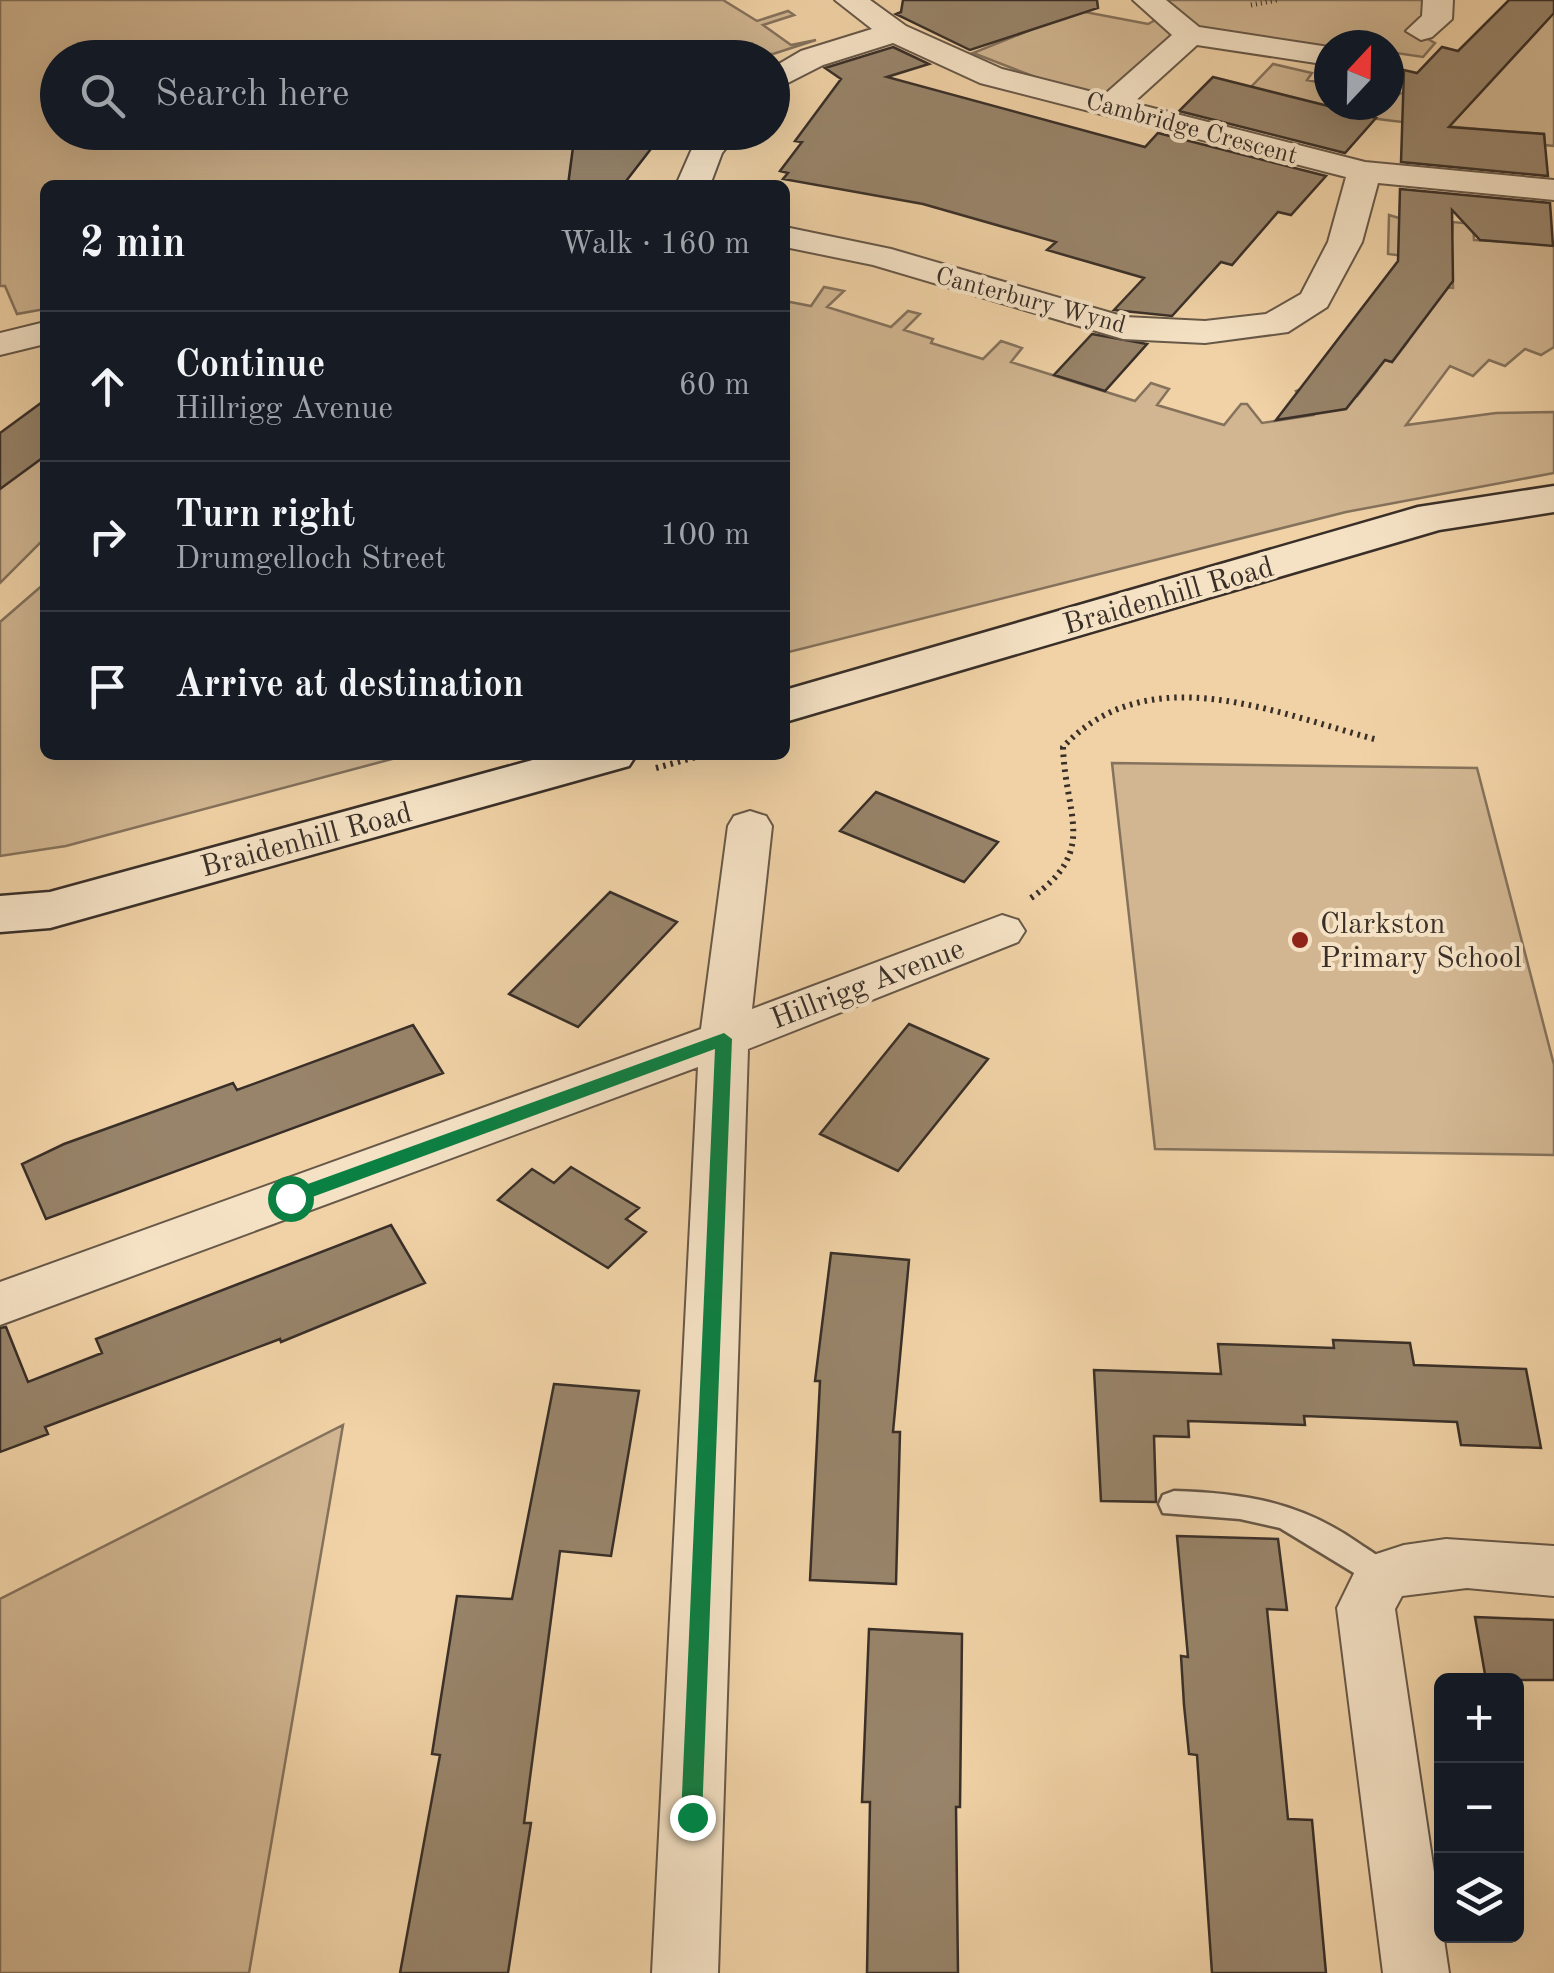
<!DOCTYPE html>
<meta charset="utf-8">
<style>
:root{--surface:#171b24;--page:#20242c;--text:#f1f3f6;--muted:#9ea1a6;--line:#363941}
body{margin:0;font-family:"Old Standard TT",serif;background:var(--page);color:var(--text)}
.controls{position:absolute;right:30px;bottom:30px;display:grid;overflow:hidden;border-radius:15px;box-shadow:0 10px 40px #0002}
.controls button{width:90px;height:90px;display:grid;place-items:center;padding:0;border:0;border-bottom:2px solid var(--line);background:var(--surface);color:var(--text);font:50px sans-serif}
.compass{position:absolute;left:1314px;top:30px;width:90px;height:90px;border-radius:50%;background:var(--surface);box-shadow:0 10px 40px #0002;rotate:22deg}
.stop{position:absolute;width:30px;height:30px;margin:-22px;border:8px solid #0b8043;border-radius:50%;background:#fff}
.stop.end{background:#0b8043;border-color:#fff;box-shadow:0 2px 10px #0008}
.list{margin:0;padding:0;list-style:none}
h2{display:flex;justify-content:space-between;align-items:center;height:130px;margin:0;padding:0 40px;font-size:42px}
h2 small{font-size:32px;font-weight:400;color:var(--muted)}
.list li{display:grid;grid-template-columns:65px 1fr auto;gap:30px;align-items:center;box-sizing:border-box;height:150px;padding:0 40px;border-top:2px solid var(--line)}
.list b{display:block;font-size:38px;white-space:nowrap}
.list p{margin:0;font-size:32px;white-space:nowrap;color:var(--muted)}
.list em{font-size:32px;font-style:normal;color:var(--muted)}
.icon{flex:none;width:55px;height:55px;fill:none;stroke:currentColor;stroke-width:2;stroke-linecap:round;stroke-linejoin:round}
.map{position:relative;flex:none;width:1554px;height:1973px;overflow:hidden}
.search{position:absolute;background:var(--surface);box-shadow:0 10px 40px #0002;left:40px;top:40px;width:750px;height:110px;display:flex;align-items:center;gap:25px;box-sizing:border-box;padding:0 35px;border-radius:55px;color:var(--muted);font-size:38px}
.panel{position:absolute;background:var(--surface);box-shadow:0 10px 40px #0002;left:40px;top:180px;width:750px;height:580px;border-radius:15px}
.map>svg:first-child{display:block}
.green{fill:#d1b691;stroke:#85725c;stroke-width:2.5}
.building{fill:#98846a;stroke:#392f28;stroke-width:2.5}
.lines{fill:none;stroke-linecap:round;stroke-linejoin:round}
.lane-casing{stroke:#675848;stroke-width:5}
.street-casing{stroke:#675848;stroke-width:4}
.secondary-casing{stroke:#392f28;stroke-width:5}
.path-far1{stroke:#392f28;stroke-width:5;stroke-dasharray:1 4;stroke-linecap:butt}
.path{stroke:#392f28;stroke-width:6;stroke-dasharray:2.5 5;stroke-linecap:butt}
.lane{fill:#f5e2c5;fill-rule:evenodd}
.street{fill:#f5e2c5;fill-rule:evenodd}
.secondary{fill:#f5e2c5;fill-rule:evenodd}
.route{fill:#0b8043}
.poi-dot{fill:#8f2418;stroke:#f5e2c5;stroke-width:4}
.labels{text-anchor:middle;stroke-width:8;stroke-linejoin:round;paint-order:stroke}
.far-street-label{font-size:25px;fill:#392f28;stroke:#f5e2c5}
.street-label{font-size:30px;fill:#392f28;stroke:#f5e2c5}
.poi-label{font-size:30px;fill:#392f28;stroke:#f5e2c5;text-anchor:start}
</style>
<div class="map">
<svg width="1554" height="1973" viewBox="0 0 1554 1973">
<rect width="100%" height="100%" fill="#f0d2a6"/>
<filter id="stains"><feTurbulence type="fractalNoise" baseFrequency=".002" numOctaves="4"/><feColorMatrix values="0 0 0 0 .2 0 0 0 0 .09 0 0 0 0 .02 0 0 0 .5 -.17"/></filter>
<radialGradient id="worn" r=".72"><stop offset=".6" stop-color="#630" stop-opacity="0"/><stop offset="1" stop-color="#630" stop-opacity=".3"/></radialGradient>
<!-- green -->
<path class="green" d="M0,0h723l34,21 31,-10 6,4 -31,10 28,20 25,-5 -43,14 -78,-6 -8,10h-629v74h569l-59,53h-523v124l-28,5 -12,-28h-5z
M985,0l79,8 84,16 22,-12 -11,-12h273l-5,16 -17,13 25,14 -12,14 -34,-5v-7h-60v8l-135,-21 -87,68 -38,-10 -96,-37 55,-22z
M1554,9v137l-9,-1 -1,-11c-61,-5 -120,-8 -180,-17 -37,-6 -77,-20 -114,-29l23,-24 39,9 -5,7 22,4v21h60v-11l9,1z
M1389,215l63,19 1,-12 20,2 1,16 80,4v103l-13,8 -16,-6 -20,17 -16,-6 -16,16 -23,-10 -44,59 90,-12 58,-1v61l-208,39 -561,141v-352l26,5 13,-19 20,4 -17,16 64,20 17,-16 12,3 -16,16 29,9 -2,4 52,16 18,-18 21,7 -11,14 124,39 16,-18 18,6 -12,16 67,20 17,-21h6l15,19 51,-8 -17,-24 17,-7 44,12 20,-25 -33,-10 9,-10 39,11 16,-21 -2,-57 47,4 -1,-26 -64,-8z
M45,450v88l-45,45v-94z
M45,583v172h362l-341,91 -66,10v-234z
M1112,763l365,5 77,297v90l-399,-6z
M343,1425l-94,548h-249v-374z"/>
<!-- building -->
<path class="building" d="M903,0h194l1,8 -128,42 -74,-36 5,-2z
M1509,0h45v13l-105,114 95,7 4,42 -147,-14 3,-92 13,3 25,-26 16,4z
M893,47l36,17 -42,13 258,70 13,-14 168,43 -35,39 -13,-3 -46,53 -11,-3 -49,54 -58,-6 30,-32 -97,-28 9,-8 -133,-38 -140,-25 5,-6 -8,-2 22,-29 -7,-1 46,-62 -16,-11z
M1213,77l163,41 -31,35 -166,-42z
M575,132h89l-41,53h-55z
M1400,189l150,14 3,43 -73,-6 -28,-30 1,71 -61,81 -7,-2 -39,49 -70,11 122,-159z
M1092,334l55,10 -42,47 -51,-16z
M45,400v56l-45,33v-56z
M876,792l122,50 -34,40 -124,-51z
M610,892l67,30 -99,105 -69,-33z
M909,1024l79,35 -90,112 -78,-37z
M413,1025l30,48 -397,146 -24,-55 42,-20 169,-61 4,7z
M571,1167l68,41 -13,11 20,13 -38,36 -110,-68 34,-31 22,14z
M391,1225l34,58 -144,59 -1,-3 -235,88 3,7 -48,18v-124l6,-1 22,55 74,-29 -6,-14z
M831,1253l78,7 -16,172h7l-4,152 -86,-4 10,-199h-5z
M1333,1340l77,3 4,22 112,4 15,79 -80,-3 -4,-23 -153,-6 1,9 -117,-4 1,16 -35,-1 2,66 -55,-1 -7,-131 127,4 -3,-30 116,4z
M554,1384l85,7 -28,165 -51,-5 -36,272h7l-23,150h-108l40,-218 -8,-1 25,-158 55,3z
M1177,1536l101,3 9,71 -20,-1 21,210 24,1 14,153h-114l-15,-218 -8,-1 -5,-49 -3,-49 7,1z
M1475,1617l79,3v60h-68z
M869,1629l93,5 -2,173h-4l2,166h-91l3,-171h-8z"/>
<g class="lines">
<defs>
<path id="lane" d="M1174,1491c69,2 125,11 183,51 14,10 33,19 40,35l-4,9 -11,4 -102,-62 -40,-9 -77,-6 -4,-9 4,-9z"/>
<path id="street" d="M835,0h35l36,26 96,43 102,26 68,-60 -39,-35h33l33,27 130,20v18l-132,-20 -64,58 232,59 189,18v20l-176,-17 -16,59 -35,65 -39,25 -83,11 -82,-4 -250,-74 -88,-18v-20l106,22 234,68 80,4 61,-7 35,-20 27,-52 18,-65 -366,-94 -87,-40 -70,22 -51,26v-23l29,-17 71,-22z
M1423,0h30l-1,19 -20,18 -11,3 -15,-9 16,-15z
M705,132h34l-17,21 -12,32h-34l15,-34z
M45,322v22l-45,11v-22z
M750,811l16,5 6,10 -20,183 250,-94 16,5 7,11 -7,11 -270,107 -30,924h-66l46,-906 -698,258v-43l701,-253 27,-203 6,-10z
M1446,1539l108,7v50l-87,-8 -65,8 -7,13 54,364h-66l-46,-365 24,-49 43,-14z"/>
<path id="secondary" d="M1554,486v26l-115,18 -654,192v-32l633,-183z
M551,755h85l-7,11 -579,162 -50,4v-36l50,-4z"/>
</defs>
<!-- lane casing -->
<use href="#lane" class="lane-casing"/>
<!-- street casing -->
<use href="#street" class="street-casing"/>
<!-- secondary casing -->
<use href="#secondary" class="secondary-casing"/>
<!-- path-far1 -->
<path class="path-far1" d="M1251,5l26,-5"/>
<!-- path -->
<path class="path" d="M656,768l47,-13
M1031,898c68,-48 34,-82 32,-151 85,-91 212,-34 315,-7"/>
<!-- lane -->
<use href="#lane" class="lane"/>
<!-- street -->
<use href="#street" class="street"/>
<!-- secondary -->
<use href="#secondary" class="secondary"/>
</g>
<!-- route -->
<path class="route" d="M724,1033l8,6 -30,778 -10,10 -11,-10 34,-768 -419,154 -6,2 -9,-7 2,-5z"/>
<!-- markers -->
<circle class="poi-dot" cx="1300" cy="940" r="10"/>
<g class="labels">
<!-- far-street labels -->
<g class="far-street-label">
<text transform="translate(1192 127) rotate(15)" y="9">Cambridge Crescent</text>
<text transform="translate(1031 299) rotate(15)" y="9">Canterbury Wynd</text>
</g>
<!-- street labels -->
<g class="street-label">
<text transform="translate(1168 595) rotate(-16)" y="10">Braidenhill Road</text>
<text transform="translate(306 839) rotate(-15)" y="10">Braidenhill Road</text>
<text transform="translate(867 983) rotate(-21)" y="10">Hillrigg Avenue</text>
</g>
<!-- poi labels -->
<g class="poi-label">
<text x="1320" y="933">Clarkston<tspan x="1320" dy="34">Primary School</tspan></text>
</g>
</g>
<rect width="100%" height="100%" filter="url(#stains)"/>
<rect width="100%" height="100%" fill="url(#worn)"/>
</svg>
<div class="controls">
<button>+</button>
<button>−</button>
<button><svg class="icon" aria-label="layers" viewBox="0 0 24 24"><path d="M12 4l9 5-9 5-9-5zM3 14l9 5 9-5"/></svg></button>
</div>
<svg class="compass" viewBox="-18 -18 36 36"><path d="M0-13l5 13h-10z" fill="#e53935"/><path d="M0 13l5-13h-10z" fill="#9ea1a6"/></svg>
<div class="stop" style="left:290px;top:1198px"></div>
<div class="stop end" style="left:692px;top:1817px"></div>
<div class="search"><svg class="icon" aria-label="search" viewBox="0 0 24 24"><circle cx="10" cy="10" r="6"/><path d="M15 15l6 6"/></svg>Search here</div>
<section class="panel">
<h2>2 min<small>Walk · 160 m</small></h2>
<ul class="list">
<li><svg class="icon" aria-label="ahead" viewBox="0 0 24 24"><path d="M12 20V5M6 11l6-6 6 6"/></svg><div><b>Continue</b><p>Hillrigg Avenue</p></div><em>60 m</em></li>
<li><svg class="icon" aria-label="right" viewBox="0 0 24 24"><path d="M7 20v-9h11M14 6l5 5-5 5"/></svg><div><b>Turn right</b><p>Drumgelloch Street</p></div><em>100 m</em></li>
<li><svg class="icon" aria-label="arrive" viewBox="0 0 24 24"><path d="M6 21V4h12l-3 4 3 4H6"/></svg><div><b>Arrive at destination</b></div></li>
</ul>
</section>
</div>
